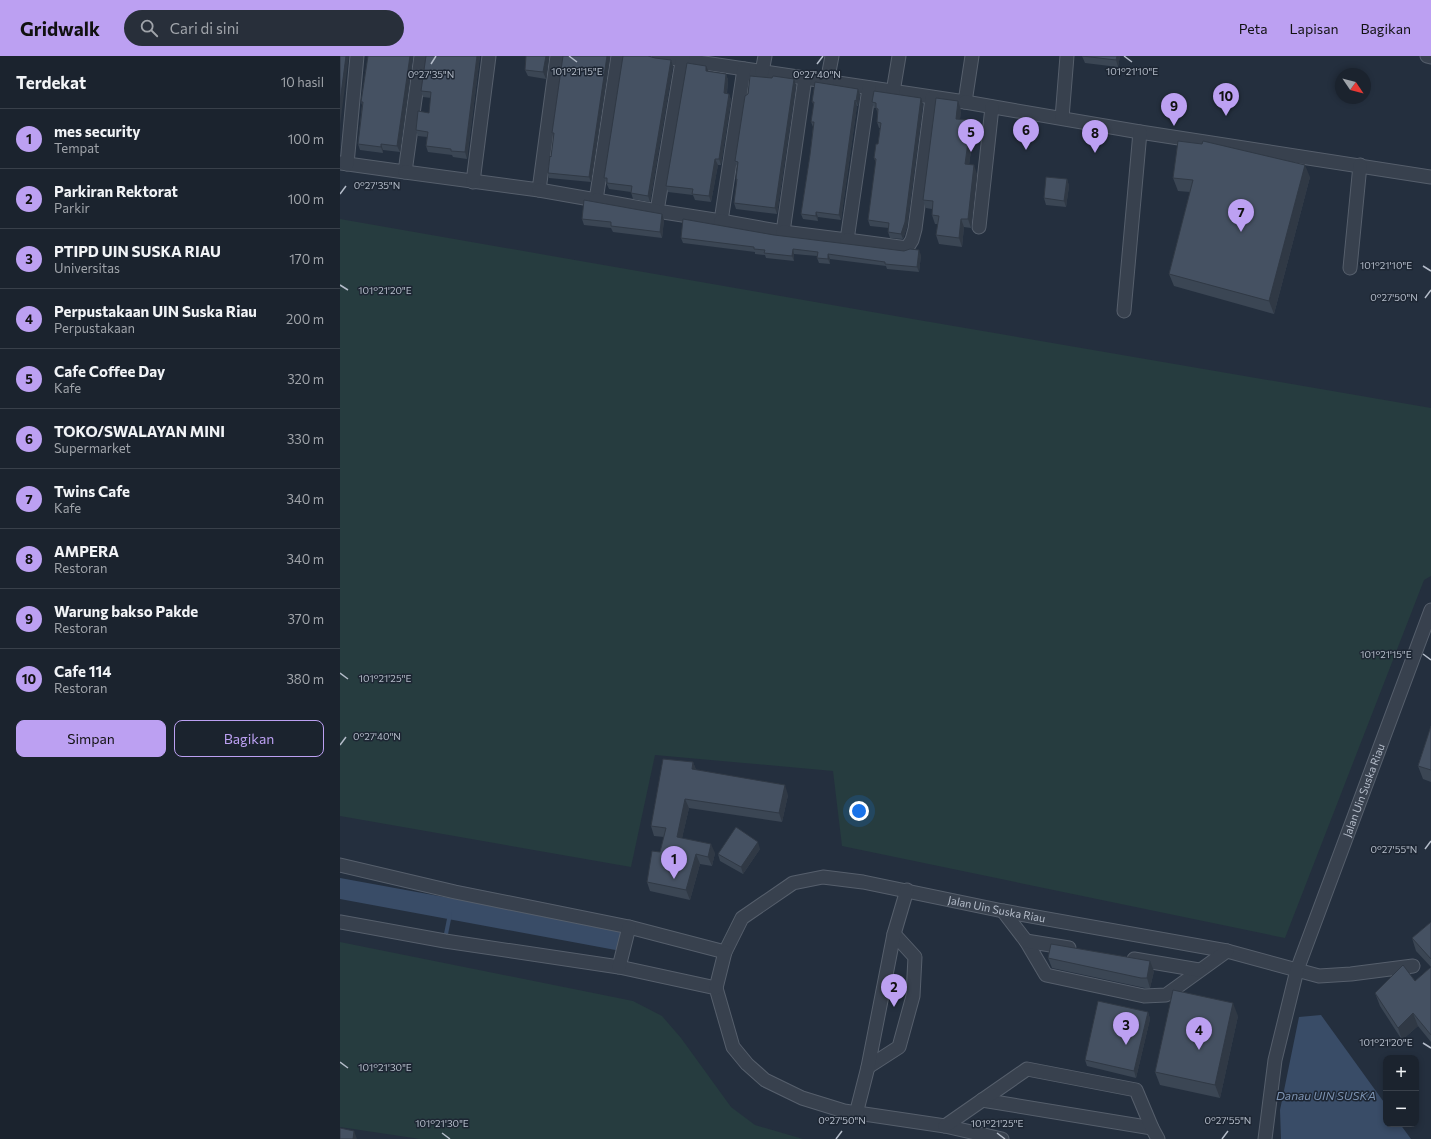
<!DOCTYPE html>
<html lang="id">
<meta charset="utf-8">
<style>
:root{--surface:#1b232e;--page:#282f3a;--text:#f1f3f6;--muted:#a0a4aa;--line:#39404a;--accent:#bca0f2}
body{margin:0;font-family:Commissioner,sans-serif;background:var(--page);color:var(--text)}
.controls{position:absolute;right:12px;bottom:12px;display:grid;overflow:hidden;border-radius:8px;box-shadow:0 2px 6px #0003}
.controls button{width:36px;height:36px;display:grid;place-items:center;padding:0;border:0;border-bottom:1px solid var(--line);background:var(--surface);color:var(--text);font:20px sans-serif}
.compass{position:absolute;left:995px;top:12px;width:36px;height:36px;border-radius:50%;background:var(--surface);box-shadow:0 2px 6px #0003;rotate:125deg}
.you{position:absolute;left:519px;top:755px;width:14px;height:14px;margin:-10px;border:3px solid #fff;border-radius:50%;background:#1a73e8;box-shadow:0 0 0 6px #1a73e833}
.badge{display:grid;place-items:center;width:26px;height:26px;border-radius:50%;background:var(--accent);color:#111;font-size:13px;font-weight:700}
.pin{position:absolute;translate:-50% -33px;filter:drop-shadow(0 1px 2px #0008)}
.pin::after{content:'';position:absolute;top:21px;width:14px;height:12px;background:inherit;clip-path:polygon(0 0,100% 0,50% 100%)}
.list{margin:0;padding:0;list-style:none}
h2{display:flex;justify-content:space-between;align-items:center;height:52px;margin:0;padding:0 16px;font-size:17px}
h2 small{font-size:13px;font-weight:400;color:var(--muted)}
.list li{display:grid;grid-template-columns:26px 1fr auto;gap:12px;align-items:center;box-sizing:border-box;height:60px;padding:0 16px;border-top:1px solid var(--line)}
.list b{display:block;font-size:15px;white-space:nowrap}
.list p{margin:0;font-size:13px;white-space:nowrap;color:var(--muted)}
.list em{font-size:13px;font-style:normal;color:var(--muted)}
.actions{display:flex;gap:8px;padding:12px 16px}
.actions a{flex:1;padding:9px 0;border:1px solid var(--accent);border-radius:8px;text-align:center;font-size:14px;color:var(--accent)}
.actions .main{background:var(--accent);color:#111}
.icon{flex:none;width:22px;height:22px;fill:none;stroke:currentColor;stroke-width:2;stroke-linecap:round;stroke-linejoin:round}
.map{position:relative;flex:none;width:1091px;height:1083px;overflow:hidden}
header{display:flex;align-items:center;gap:24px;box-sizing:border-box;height:56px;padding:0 20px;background:var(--accent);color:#111}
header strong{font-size:19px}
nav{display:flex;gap:22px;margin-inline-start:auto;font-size:14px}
.search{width:280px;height:36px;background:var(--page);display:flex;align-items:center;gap:10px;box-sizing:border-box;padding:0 14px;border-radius:22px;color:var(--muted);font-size:15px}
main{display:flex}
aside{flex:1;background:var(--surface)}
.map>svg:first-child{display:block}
.green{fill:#263c3f}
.water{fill:#394c67}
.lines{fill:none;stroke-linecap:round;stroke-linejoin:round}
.stream{stroke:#394c67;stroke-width:4}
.minor-casing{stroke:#565f6c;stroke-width:15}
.minor{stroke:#38414e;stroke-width:13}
.wall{fill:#3b4654}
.shaded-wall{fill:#303945}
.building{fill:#455162;stroke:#303945}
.ticks{fill:none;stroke:#b4bcc9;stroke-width:1.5}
.labels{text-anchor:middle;stroke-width:3;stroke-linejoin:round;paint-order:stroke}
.street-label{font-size:11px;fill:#b4bcc9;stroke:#1d2633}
.water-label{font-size:12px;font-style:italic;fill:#7c92b1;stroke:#1d2633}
.ticks-label{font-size:10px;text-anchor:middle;fill:#b4bcc9;stroke:#1d2633;stroke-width:3;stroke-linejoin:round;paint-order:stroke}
</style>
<header>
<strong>Gridwalk</strong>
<div class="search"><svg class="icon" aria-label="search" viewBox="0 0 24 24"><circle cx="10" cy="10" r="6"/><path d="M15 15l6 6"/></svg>Cari di sini</div>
<nav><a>Peta</a><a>Lapisan</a><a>Bagikan</a></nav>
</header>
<main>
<aside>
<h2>Terdekat<small>10 hasil</small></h2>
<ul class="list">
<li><span class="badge">1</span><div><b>mes security</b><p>Tempat</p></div><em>100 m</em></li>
<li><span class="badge">2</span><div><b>Parkiran Rektorat</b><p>Parkir</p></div><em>100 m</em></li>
<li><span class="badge">3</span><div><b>PTIPD UIN SUSKA RIAU</b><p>Universitas</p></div><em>170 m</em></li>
<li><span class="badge">4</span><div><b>Perpustakaan UIN Suska Riau</b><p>Perpustakaan</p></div><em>200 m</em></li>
<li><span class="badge">5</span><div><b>Cafe Coffee Day</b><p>Kafe</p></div><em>320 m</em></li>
<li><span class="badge">6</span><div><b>TOKO/SWALAYAN MINI</b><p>Supermarket</p></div><em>330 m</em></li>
<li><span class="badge">7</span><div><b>Twins Cafe</b><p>Kafe</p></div><em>340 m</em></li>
<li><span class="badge">8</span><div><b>AMPERA</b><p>Restoran</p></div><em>340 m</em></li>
<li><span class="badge">9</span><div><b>Warung bakso Pakde</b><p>Restoran</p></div><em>370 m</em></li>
<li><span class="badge">10</span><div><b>Cafe 114</b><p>Restoran</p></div><em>380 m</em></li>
</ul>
<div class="actions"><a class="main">Simpan</a><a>Bagikan</a></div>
</aside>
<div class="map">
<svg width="1091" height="1083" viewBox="0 0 1091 1083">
<rect width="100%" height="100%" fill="#242f3e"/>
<!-- green -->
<path class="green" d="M0,163l561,98 530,91v168l-7,4 -139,358 -443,-92 -9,-75 -178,-16 -24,112 -291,-51z
M0,886l293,59 29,15 19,22 50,69 24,18 48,14h-383l-80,-12z"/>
<!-- water -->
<path class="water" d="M0,822l286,52 -5,21 -281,-52z
M981,959l65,90v19h14l11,15h-130l-1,-29 19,-93z"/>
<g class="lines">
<!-- stream -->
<path class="stream" d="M105,883l5,-25"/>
<defs>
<g id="minor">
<path d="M318,0l307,46 7,-46"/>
<path d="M343,0l-26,155 64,10 23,-152"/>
<path d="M1087,0l4,1"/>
<path d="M422,16l3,-16"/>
<path d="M487,26l5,-26"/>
<path d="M553,36l6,-36"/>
<path d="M625,46l175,30 291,45"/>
<path d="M722,62l5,-62"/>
<path d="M0,107l65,9 16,-116"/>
<path d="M7,108l10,-108"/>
<path d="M65,116l134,18 18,-134"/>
<path d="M133,126l16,-126"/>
<path d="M199,134l57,10 22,-144"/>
<path d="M256,144l61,11"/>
<path d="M381,165l62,11 22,-154"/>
<path d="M639,171l13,-120"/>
<path d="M443,176l64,8 22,-152"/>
<path d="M507,184l60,8 5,-8 3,-11 17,-131"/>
<path d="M1010,212l10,-103"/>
<path d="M784,255l16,-179"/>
<path id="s1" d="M0,809l115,27 174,35 96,25 17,-34 51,-35 30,-6 40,5 140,29 224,40 92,25 32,-2 62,-8"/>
<path d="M663,855l23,30 20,34 98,21 22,-1 61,-44"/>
<path d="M0,866l105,19 174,26 97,21 17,59 14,17 18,16 37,18 42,13 101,15 57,13"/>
<path d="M686,885l43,7"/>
<path d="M794,903l65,11"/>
<path d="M279,911l10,-40"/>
<path d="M376,932l9,-36"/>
<path d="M528,1011l31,-20 14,-51 2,-39 -21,-23"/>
<path d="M642,1044l170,28"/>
<path d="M516,1058l12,-47 26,-133 13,-44"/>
<path d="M605,1070l82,-57 109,21 16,38 6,11"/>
<path id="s2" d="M925,1083l10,-79 22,-90 134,-360"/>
</g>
</defs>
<!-- minor casing -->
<use href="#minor" class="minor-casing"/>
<!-- minor -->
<use href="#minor" class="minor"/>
</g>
<!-- wall -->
<path class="wall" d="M28,0h45l-13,96 -17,-2v3l-23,-3 -2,-6 4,-39 -1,-3z
M140,0l-13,103 -14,-2 -1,-2 -24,-3 -2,-6 1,-9 -9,-1 -2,-6 13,-17 2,-15 -8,-1 -2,-6z
M186,0h23l-3,23 -18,-3 -3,-6z
M223,0h47l-19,126 -42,-4 -1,-5 3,-16 3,-20 -2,-4z
M742,0h38l-2,11 -33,-4z
M315,2l16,2 2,6 -23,136 -17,-3 -2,-7 -22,-3 -5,-11z
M366,10l2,5 18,3 2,6 -1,14h2l2,6 -10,65h-3l-7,37 -16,-2 -2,-5 -25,-3 -2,-6z
M432,22l24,7 -19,129 -41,-5 -2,-6 3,-21 -1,-3 1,-12 -2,-6z
M520,38l-2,12h-1l-16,114 -23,-3v4l-15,-2 -2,-5 9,-59 3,-28 -2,-5 3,-17 -2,-3z
M532,46l51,2 -16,123 -4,12 -13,-1 -2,-6 1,-4 -19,-2 -2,-6 8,-57 -2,-5 4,-14 2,-16h-1l-2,-6 1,-8 -2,-6h-2z
M621,54l-1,9 11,1 3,9 -5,36 8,9 -6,54 -7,-1 -2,20 -23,-3 -3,-9 2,-11h-3l-3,-9v-6l-6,-1 -3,-8z
M970,121l-36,137 -100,-28 -5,-12 21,-82 -12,-1 -5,-13z
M727,123l2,7 -3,21 -20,-2 -2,-7z
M242,163l82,1 -2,18 -49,-6 -2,-4 -27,-3z
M434,179l147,20 -2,17 -32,-3 -1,-3 -56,-7v5l-11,-1 -2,-5v-2l-23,-2v7l-28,-3 -1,-3 -10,-1v-2l-72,-9 -2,-5z
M1091,670v56l-8,-3 -5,-13z
M353,706l3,8 92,25 -6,27 -93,-14 -7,30 33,15 -3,13 -12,-2 -10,36 -40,-9 -3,-9 13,-30 4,-15 -10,-1 -3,-10z
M420,793l-17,25 -23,-13 -2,-7z
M1091,866v120l-13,-16 -16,14 -22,-34 -5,-13 40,-12 16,-14 -15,-16 -4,-13z
M708,902l106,13 -4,17h-5l-93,-20z
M808,956l2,7 -14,59 -49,-12 -2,-6z
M898,960l-18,82 -60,-13 -5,-13z"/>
<!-- shaded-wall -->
<path class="shaded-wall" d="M6,0h3l-9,69v-23z
M70,0h3l-13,96 -3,-6z
M137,0h3l-13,103 -2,-7z
M206,0h3l-3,23 -3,-7z
M267,0h3l-19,126 -2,-5z
M777,0h3l-2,11 -2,-7z
M331,4l2,6 -23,136 -2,-6z
M366,10l3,6 -3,-1z
M386,18l2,6 -2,19 -2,-6z
M454,23l2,6 -19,129 -2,-6z
M518,33l2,5 -2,12 -2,-5z
M389,38l2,6 -10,65 -2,-6z
M581,42l2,6 -16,123 -4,12 -2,-5z
M515,44l2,6 -16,114 -2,-5z
M618,45l3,9 -2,17 -3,-8z
M631,64l3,9 -6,44 -3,-9z
M41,88l2,6v3l-2,-6z
M375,103l3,6 -7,37 -2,-6z
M634,109l3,9 -6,54 -3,-9z
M965,109l5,12 -36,137 -5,-13z
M727,123l2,7 -3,21 -2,-6z
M476,156l2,5v4l-2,-5z
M322,158l2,6 -2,18 -2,-6z
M621,163l3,8 -2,20 -3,-9z
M453,193l1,5v7l-2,-5z
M579,194l2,5 -2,17 -2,-5z
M488,198l2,5v5l-2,-5z
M353,706l4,10 -5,-3z
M445,729l3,10 -6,27 -3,-9z
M345,743l4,9 -9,39 -3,-10z
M418,786l2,7 -17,25 -2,-7z
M371,788l4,9 -3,13 -4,-9z
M356,798l4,10 -10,36 -4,-10z
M810,905l4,10 -4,17 -3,-10z
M893,947l5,13 -18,82 -5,-13z
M808,956l2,7 -14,59 -2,-7z
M1073,957l5,13 -16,14 -4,-12z
M14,1075l3,8h-4z"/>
<!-- building -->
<path class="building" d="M0,0h6l-6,46z
M28,0h42l-13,90 -16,-2v3l-23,-3 5,-42h-2z
M86,0h51l-12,96 -14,-1v-2l-25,-3 2,-14 -12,-2 2,-19 11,2 2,-21 -10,-1z
M186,0h20l-3,16 -18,-2z
M223,0h44l-18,121 -41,-4 2,-17 1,1 3,-24h-2z
M283,0h25l7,2 16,2 -23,136 -17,-3 1,-7 -25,-3v-5h-3z
M742,0h35l-1,4z
M347,7l19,3v5l20,3 -2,19 5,1 -10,65h-4l-6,37 -17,-2 1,-5 -27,-3z
M410,20l22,2 1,-2 21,3 -19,129 -41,-5 3,-24h-1l2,-17 -3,-1 10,-65 3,-2z
M475,26l43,7 -2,12 -1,-1 -16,115 -23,-3v4l-15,-2 9,-59 4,-33h-3l3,-20h-2z
M534,35l47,7 -16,124 -4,12 -13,-2 1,-9 -21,-3 8,-61 -2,-1 2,-14h2l3,-21 -4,-1 1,-13 -2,-1v-5l-4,-1z
M596,42l22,3 -2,18 15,1 -6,44 9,1 -6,54h-7l-2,19 -23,-3 3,-19 -7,-1 1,-14 -10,-1z
M838,85l24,3 1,-3 102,24 -36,136 -100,-27 24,-94 -20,-2z
M706,121l21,2 -3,22 -20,-3z
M244,144l78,14 -2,18 -49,-6v-4l-29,-3z
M343,163l91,16 130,16 6,-2 9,1 -2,17 -32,-3v-2l-57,-8v5l-11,-1 1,-6 -25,-3 -1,7 -28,-3 1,-3 -11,-1v-2l-73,-9z
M1091,670v44l-13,-4z
M323,703l30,3 -1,7 93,16 -6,28 -94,-14 -8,38 34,7 -3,13 -12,-3 -10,36 -39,-8 5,-31 8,1 6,-24 -15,-2z
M396,771l22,15 -17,25 -23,-13z
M1091,866v37l-19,-21z
M711,888l99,17 -3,17h-6l-93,-20z
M1063,909l12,16 16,-14v68l-18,-22 -15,15 -23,-35z
M833,934l60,13 -18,82 -60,-13z
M758,945l50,11 -14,59 -49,-11z
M0,1072l14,3 -1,8h-13z"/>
<!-- ticks -->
<path class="ticks" d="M229,0l8,6M784,0l8,6M91,8l5,-8M477,8l6,-8M0,138l6,-8M1083,210l8,5M0,229l8,5M1085,242l6,-8M1083,598l8,6M0,617l8,6M0,689l6,-8M1085,793l6,-8M1083,987l8,5M0,1006l8,6M102,1077l8,6M657,1077l8,6M496,1083l6,-8M882,1083l6,-8"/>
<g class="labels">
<!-- street labels -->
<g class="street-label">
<text dy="4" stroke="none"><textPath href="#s2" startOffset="364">Jalan Uin Suska Riau</textPath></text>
<text dy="4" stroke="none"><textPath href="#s1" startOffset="702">Jalan Uin Suska Riau</textPath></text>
</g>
<!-- water labels -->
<g class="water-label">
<text x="986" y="1044">Danau UIN SUSKA</text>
</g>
</g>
<g class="ticks-label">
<text x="237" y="19">101°21'15"E</text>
<text x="792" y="19">101°21'10"E</text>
<text x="91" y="22">0°27'35"N</text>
<text x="477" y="22">0°27'40"N</text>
<text x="37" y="133">0°27'35"N</text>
<text x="1046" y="213">101°21'10"E</text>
<text x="45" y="238">101°21'20"E</text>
<text x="1054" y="245">0°27'50"N</text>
<text x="1046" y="602">101°21'15"E</text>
<text x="45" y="626">101°21'25"E</text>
<text x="37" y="684">0°27'40"N</text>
<text x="1054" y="797">0°27'55"N</text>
<text x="1046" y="990">101°21'20"E</text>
<text x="45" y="1015">101°21'30"E</text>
<text x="502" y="1068">0°27'50"N</text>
<text x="888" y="1068">0°27'55"N</text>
<text x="102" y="1071">101°21'30"E</text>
<text x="657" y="1071">101°21'25"E</text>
</g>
</svg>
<div class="controls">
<button>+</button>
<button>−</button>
</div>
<svg class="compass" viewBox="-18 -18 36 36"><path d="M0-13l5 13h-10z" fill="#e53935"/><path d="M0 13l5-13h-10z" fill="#a0a4aa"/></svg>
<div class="you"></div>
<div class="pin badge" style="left:334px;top:823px">1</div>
<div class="pin badge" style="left:554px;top:951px">2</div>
<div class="pin badge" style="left:786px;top:989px">3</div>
<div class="pin badge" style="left:859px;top:994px">4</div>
<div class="pin badge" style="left:631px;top:96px">5</div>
<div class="pin badge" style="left:686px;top:94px">6</div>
<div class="pin badge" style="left:901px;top:176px">7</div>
<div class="pin badge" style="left:755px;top:97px">8</div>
<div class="pin badge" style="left:834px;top:70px">9</div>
<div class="pin badge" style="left:886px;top:60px">10</div>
</div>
</main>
